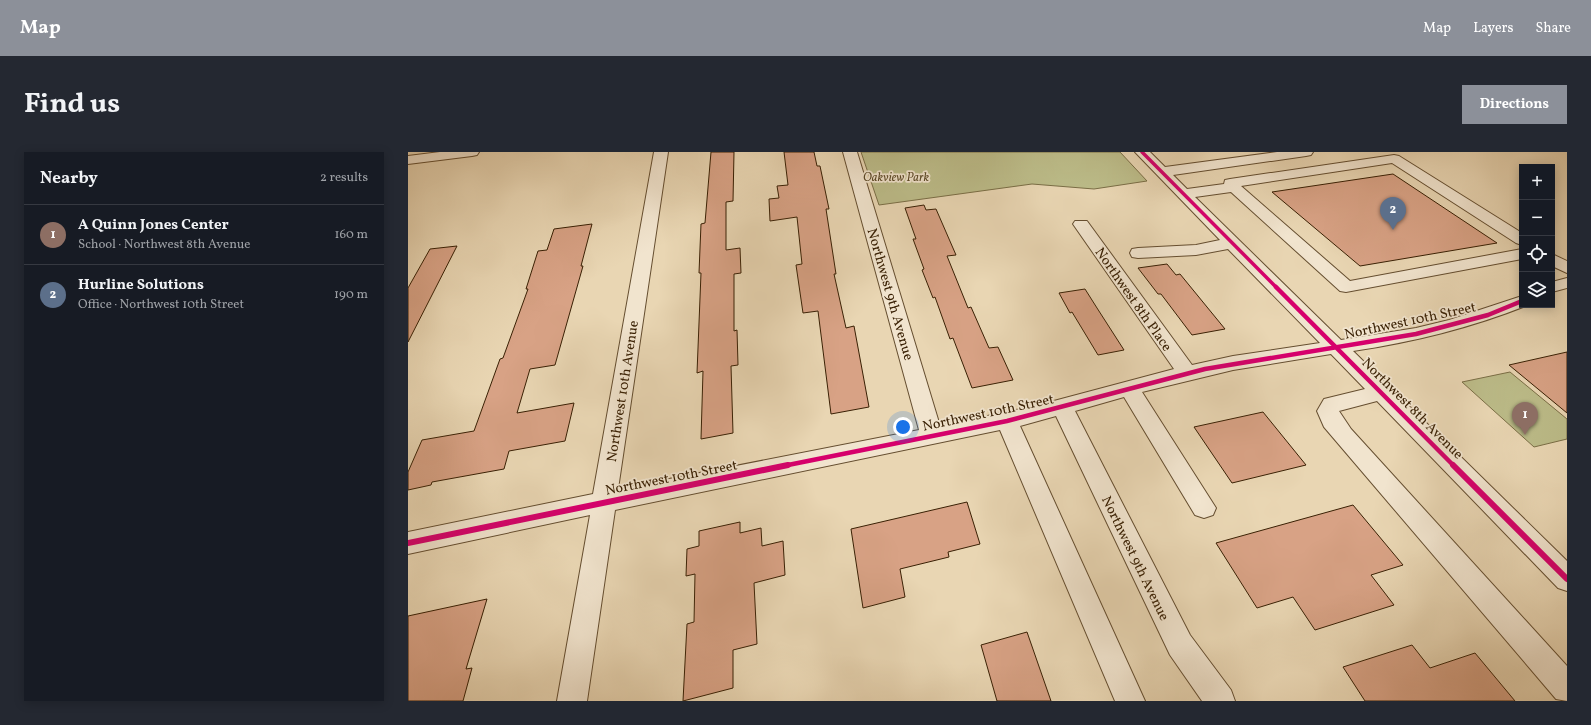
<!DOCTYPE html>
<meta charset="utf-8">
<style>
:root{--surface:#171b24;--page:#242831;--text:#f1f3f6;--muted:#9ea1a6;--line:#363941;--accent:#8c9099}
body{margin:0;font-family:Vollkorn,serif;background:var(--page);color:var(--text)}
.controls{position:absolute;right:12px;top:12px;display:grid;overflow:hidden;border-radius:0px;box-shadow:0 2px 10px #0003}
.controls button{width:36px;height:36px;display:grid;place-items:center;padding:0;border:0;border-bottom:1px solid var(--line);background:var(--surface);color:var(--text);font:20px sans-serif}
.you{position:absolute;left:495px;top:275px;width:14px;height:14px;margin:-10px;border:3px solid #fff;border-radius:50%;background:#1a73e8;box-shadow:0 0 0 6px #1a73e833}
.badge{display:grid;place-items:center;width:26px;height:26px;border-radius:50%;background:var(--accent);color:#fff;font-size:13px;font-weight:700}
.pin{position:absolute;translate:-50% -33px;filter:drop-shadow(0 1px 2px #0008)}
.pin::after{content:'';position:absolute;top:21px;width:14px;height:12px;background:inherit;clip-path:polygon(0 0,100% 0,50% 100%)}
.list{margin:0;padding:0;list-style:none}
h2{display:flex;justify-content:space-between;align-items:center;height:52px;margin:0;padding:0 16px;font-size:17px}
h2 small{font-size:13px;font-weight:400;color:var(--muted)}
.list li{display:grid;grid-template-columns:26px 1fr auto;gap:12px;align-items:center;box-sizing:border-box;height:60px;padding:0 16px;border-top:1px solid var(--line)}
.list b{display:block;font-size:15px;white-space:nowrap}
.list p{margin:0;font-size:13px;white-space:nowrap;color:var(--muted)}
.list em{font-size:13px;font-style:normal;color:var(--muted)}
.icon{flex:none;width:22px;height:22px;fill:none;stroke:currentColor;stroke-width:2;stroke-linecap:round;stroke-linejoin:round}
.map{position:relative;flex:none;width:1159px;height:549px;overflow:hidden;border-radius:0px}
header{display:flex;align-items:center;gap:24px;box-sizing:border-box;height:56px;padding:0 20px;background:var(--accent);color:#fff}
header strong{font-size:19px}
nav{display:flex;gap:22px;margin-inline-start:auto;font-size:14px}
.intro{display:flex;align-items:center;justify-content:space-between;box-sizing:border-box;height:96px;padding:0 24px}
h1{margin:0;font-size:28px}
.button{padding:10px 18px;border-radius:0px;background:var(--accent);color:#fff;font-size:14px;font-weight:700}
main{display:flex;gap:24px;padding:0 24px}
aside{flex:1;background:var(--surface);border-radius:0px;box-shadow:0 2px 10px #0003}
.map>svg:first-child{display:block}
.green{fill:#bcbc89;stroke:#7a6e46}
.building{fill:#d8a285;stroke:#392004}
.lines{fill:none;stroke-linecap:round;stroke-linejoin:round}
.minor-casing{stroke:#654e30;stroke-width:2}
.minor{fill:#f1e4ce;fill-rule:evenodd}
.cycleway-far2-casing{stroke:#f1e4ce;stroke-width:5}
.cycleway-far1-casing{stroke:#f1e4ce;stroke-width:7}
.cycleway-casing{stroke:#f1e4ce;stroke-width:8}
.cycleway-far2{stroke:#d6006c;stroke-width:3.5}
.cycleway-far1{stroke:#d6006c;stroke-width:4.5}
.cycleway{stroke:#d6006c;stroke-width:6}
.labels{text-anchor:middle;stroke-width:3.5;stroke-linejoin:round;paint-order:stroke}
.far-park-label{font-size:12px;font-style:italic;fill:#5a4725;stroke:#f1e4ce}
.street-label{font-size:14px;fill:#392004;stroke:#f1e4ce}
</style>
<header>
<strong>Map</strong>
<nav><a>Map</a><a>Layers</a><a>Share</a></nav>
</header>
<div class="intro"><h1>Find us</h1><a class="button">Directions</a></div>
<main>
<aside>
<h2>Nearby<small>2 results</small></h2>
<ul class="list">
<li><span class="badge" style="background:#8d6e63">1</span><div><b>A Quinn Jones Center</b><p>School · Northwest 8th Avenue</p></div><em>160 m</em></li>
<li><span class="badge" style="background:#5c6f8a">2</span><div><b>Hurline Solutions</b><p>Office · Northwest 10th Street</p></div><em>190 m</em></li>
</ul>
</aside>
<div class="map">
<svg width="1159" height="549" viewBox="0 0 1159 549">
<rect width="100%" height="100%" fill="#e9d6b3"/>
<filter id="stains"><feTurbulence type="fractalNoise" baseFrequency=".005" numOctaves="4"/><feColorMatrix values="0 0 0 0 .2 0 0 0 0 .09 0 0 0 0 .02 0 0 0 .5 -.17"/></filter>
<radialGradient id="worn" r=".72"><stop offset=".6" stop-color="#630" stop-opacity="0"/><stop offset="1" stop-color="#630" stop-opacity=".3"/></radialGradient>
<!-- green -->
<path class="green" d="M453,0h259l27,29 -53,8 -62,-5 -153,21z
M1102,220l57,47v20l-33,8 -72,-65z"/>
<!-- building -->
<path class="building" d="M303,0h23l-1,49 -7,1v48l14,-2 1,25 -7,1v57l3,-1 1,35 -7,1 2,67 -32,6 2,-68 -6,2 4,-100h-2l2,-49 4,-1z
M376,0h30l3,14h3l9,43h-3l10,65h-2l12,54 8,-2 15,81 -38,7 -13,-103 -15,2 -7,-48 6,-1 -5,-47 -27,4 -1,-22 10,-1 -2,-12 11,-1z
M985,22l104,69 -137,23 -88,-74z
M516,53l2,5 10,-1 20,46 -9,1 21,52 3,-1 18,41 9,-1 15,33 -41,8 -19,-50 -3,1 -15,-42 -2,1 -11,-28 2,-1 -11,-30h3l-11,-31z
M184,72l-11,42h2l-28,99 -25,4 -13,44 57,-10 -9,38 -56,10 -5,18 -72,13 -1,3 -23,5v-18l14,-32 52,-9 26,-72 3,-1 25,-69h-2l12,-38 9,-1 7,-21z
M49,94l-49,96v-54l22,-39z
M759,112l9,11 4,-1 45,55 -33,6 -31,-41h-3l-20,-26z
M677,137l12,19 27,42 -26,5 -26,-43 -2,1 -11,-20z
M1159,200v61l-58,-48z
M855,260l43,53 -74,18 -38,-56z
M559,350l13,42 -32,8 1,5 -49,12 5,28 -42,11 -12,-79z
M945,353l50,60 -32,10 23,30 -79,25 -22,-33 -36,11 -41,-65z
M332,370v11l21,-5 1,18 21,-5 2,34 -31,8 3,61 -24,6v38l-50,13 4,-77 7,-2 1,-48 -9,2 1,-27 12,-3v-15z
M79,447l-21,70 6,-1 -9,33h-55v-85z
M619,480l24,69h-54l-16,-56z
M1004,493l18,23 45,-15 40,48h-150l-22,-34z"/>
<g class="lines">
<defs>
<path id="minor" d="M32,0h39l-2,3 -5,1 -64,8v-8z
M246,0h14l-50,337 301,-59 -76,-278h14l83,274 95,-20 139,-37 -101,-145 2,-3h12l105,144 41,-9 87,-13 -92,-94 -32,6 -58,3 -6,-1 -2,-4 2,-4 6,-1 58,-3 24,-5 -85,-88h15l15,15 112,-15h36l-2,3 -5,1 -133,19 14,14 37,-5 1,-4 5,-1 164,-24 5,1 123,77v12l-6,-2 -124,-80 -151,23 109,95 172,-32v10l-176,33 -6,-1 -109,-99 -36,5 146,143 75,-12 33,-8 73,-24v9h6c-57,23 -115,37 -175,46l214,210v30l-9,-3 -181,-187 -38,10 12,18 216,237v35l-11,-2 -232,-272 -7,-16 7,-12 41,-10 -34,-35 -98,16 -91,22 74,116 -3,7 -9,3 -9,-3 -71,-118 -49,14 115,224 41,55 4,11h-33l-32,-46 -114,-239 -36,10 125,275h-30l-115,-271 -385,80 -28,191h-30l33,-186 -182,39v-22l185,-38z
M1144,102l15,7v12l-15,-7z
M1159,126v10l-15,4v-10z"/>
</defs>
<!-- minor casing -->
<use href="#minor" class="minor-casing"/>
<!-- minor -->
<use href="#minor" class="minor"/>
<defs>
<path id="cycleway-far2" d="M734,0l135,136"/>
<path id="cycleway-far1" d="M868,135l178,179
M375,314l224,-45 198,-52 211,-35 72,-19 34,-14"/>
<path id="cycleway" d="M1045,313l114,114
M0,391l380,-78"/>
</defs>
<!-- cycleway-far2 casing -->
<use href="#cycleway-far2" class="cycleway-far2-casing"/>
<!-- cycleway-far1 casing -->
<use href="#cycleway-far1" class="cycleway-far1-casing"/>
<!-- cycleway casing -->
<use href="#cycleway" class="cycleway-casing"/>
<!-- cycleway-far2 -->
<use href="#cycleway-far2" class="cycleway-far2"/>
<!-- cycleway-far1 -->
<use href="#cycleway-far1" class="cycleway-far1"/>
<!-- cycleway -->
<use href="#cycleway" class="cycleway"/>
</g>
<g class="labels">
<!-- far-park labels -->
<g class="far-park-label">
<text x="488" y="29">Oakview Park</text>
</g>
<!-- street labels -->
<g class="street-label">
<text transform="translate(483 142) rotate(74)" y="5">Northwest 9th Avenue</text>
<text transform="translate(726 147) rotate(55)" y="5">Northwest 8th Place</text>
<text transform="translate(1002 168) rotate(-12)" y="5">Northwest 10th Street</text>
<text transform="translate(214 239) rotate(-81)" y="5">Northwest 10th Avenue</text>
<text transform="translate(1005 256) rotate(45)" y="5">Northwest 8th Avenue</text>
<text transform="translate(580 260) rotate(-12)" y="5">Northwest 10th Street</text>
<text transform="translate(263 325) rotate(-11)" y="5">Northwest 10th Street</text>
<text transform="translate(728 406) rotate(64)" y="5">Northwest 9th Avenue</text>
</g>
</g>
<rect width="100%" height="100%" filter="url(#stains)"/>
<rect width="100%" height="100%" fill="url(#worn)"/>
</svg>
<div class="controls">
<button>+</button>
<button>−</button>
<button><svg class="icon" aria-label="locate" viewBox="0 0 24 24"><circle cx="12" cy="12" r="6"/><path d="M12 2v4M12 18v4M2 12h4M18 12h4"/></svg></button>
<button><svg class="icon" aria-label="layers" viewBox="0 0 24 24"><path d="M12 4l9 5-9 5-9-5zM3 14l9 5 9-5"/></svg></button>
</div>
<div class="you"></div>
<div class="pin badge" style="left:1117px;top:283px;background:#8d6e63">1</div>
<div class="pin badge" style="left:985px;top:78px;background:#5c6f8a">2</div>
</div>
</main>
